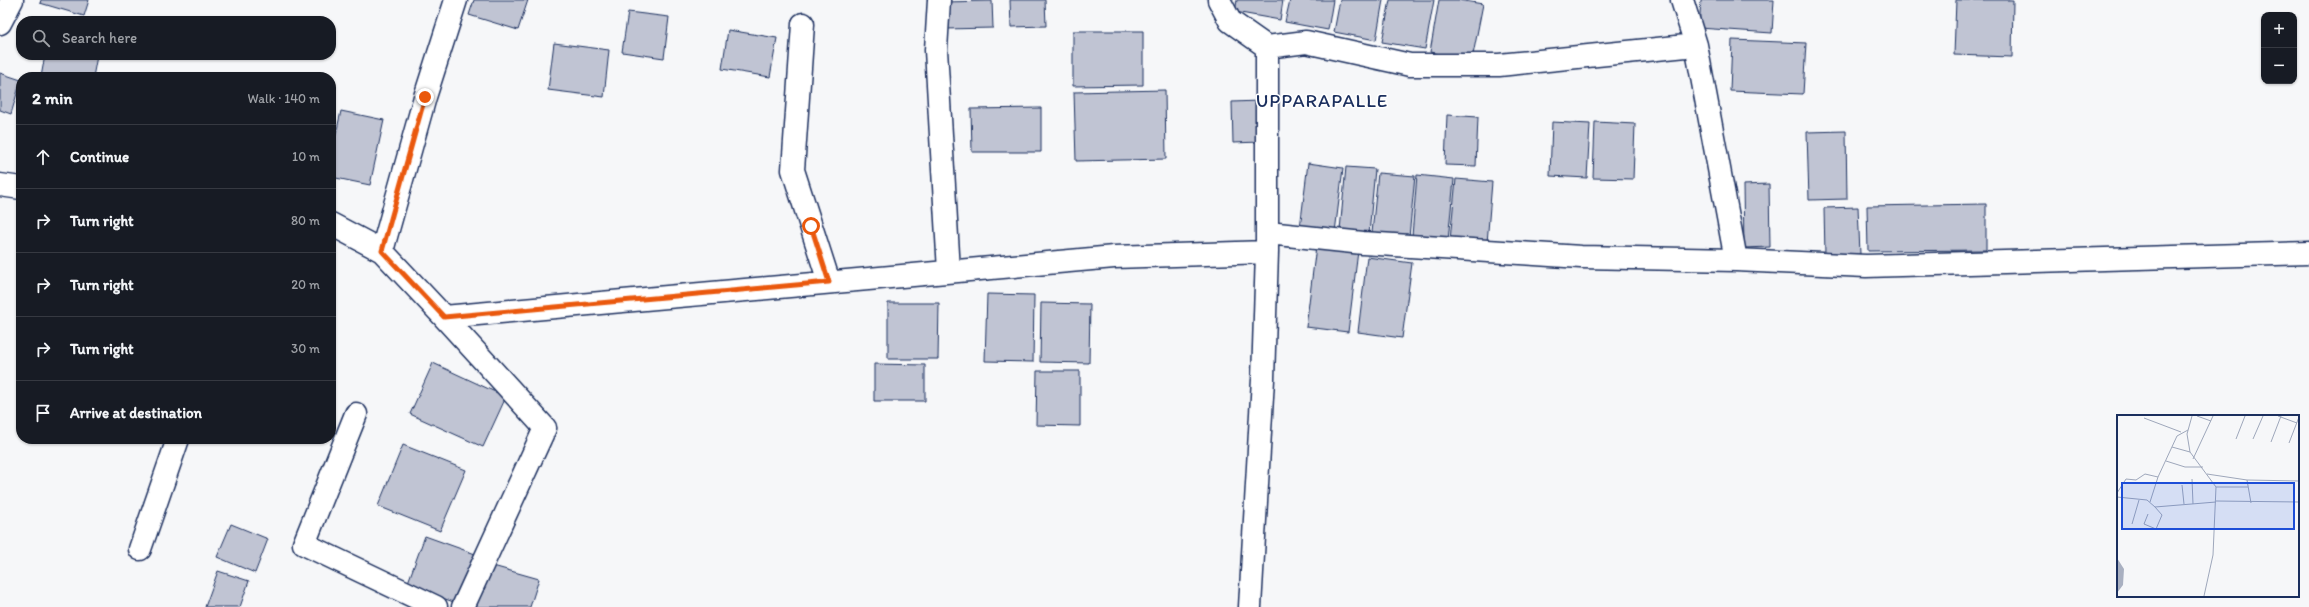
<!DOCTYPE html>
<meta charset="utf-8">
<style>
:root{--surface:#171b24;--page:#242831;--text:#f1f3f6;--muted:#9ea1a6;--line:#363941}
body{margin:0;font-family:Itim,sans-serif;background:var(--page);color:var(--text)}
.controls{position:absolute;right:12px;top:12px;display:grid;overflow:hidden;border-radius:8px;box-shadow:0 1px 3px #0004}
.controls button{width:36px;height:36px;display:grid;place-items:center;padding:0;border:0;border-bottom:1px solid var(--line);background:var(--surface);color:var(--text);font:20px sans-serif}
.stop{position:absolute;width:12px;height:12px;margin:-9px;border:3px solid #ea580c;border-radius:50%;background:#fff}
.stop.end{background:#ea580c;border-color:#fff;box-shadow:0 1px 4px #0008}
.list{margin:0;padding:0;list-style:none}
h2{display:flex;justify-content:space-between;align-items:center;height:52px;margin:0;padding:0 16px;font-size:17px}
h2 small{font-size:13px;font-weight:400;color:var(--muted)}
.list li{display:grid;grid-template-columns:26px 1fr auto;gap:12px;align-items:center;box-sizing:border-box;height:64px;padding:0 16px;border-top:1px solid var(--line)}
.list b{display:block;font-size:15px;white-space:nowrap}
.list em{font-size:13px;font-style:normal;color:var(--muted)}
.icon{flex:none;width:22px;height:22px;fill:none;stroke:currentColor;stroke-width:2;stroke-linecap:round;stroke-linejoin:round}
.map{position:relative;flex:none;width:2309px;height:607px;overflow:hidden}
.search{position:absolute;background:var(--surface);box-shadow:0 1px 3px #0004;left:16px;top:16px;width:320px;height:44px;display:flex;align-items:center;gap:10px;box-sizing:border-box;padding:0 14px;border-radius:16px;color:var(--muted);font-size:15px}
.panel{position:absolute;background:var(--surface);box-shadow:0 1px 3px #0004;left:16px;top:72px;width:320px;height:372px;border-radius:16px}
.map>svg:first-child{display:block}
.building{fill:#c0c4d3;stroke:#1b2f5e}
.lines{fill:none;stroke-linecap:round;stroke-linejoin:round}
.minor-casing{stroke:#1b2f5e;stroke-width:25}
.minor{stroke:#fff;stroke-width:22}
.route{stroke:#ea580c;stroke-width:5}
.labels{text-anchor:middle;stroke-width:3;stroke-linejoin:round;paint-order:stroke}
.quarter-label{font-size:19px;letter-spacing:1px;fill:#1b2f5e;stroke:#fff}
.inset-road{fill:none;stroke:#9ea7bb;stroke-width:1}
.view{fill:#1d4ed8;fill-opacity:0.15;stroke:#1d4ed8;stroke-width:2}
.inset-edge{fill:none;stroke:#1b2f5e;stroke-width:2}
</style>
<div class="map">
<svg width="2309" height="607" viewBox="0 0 2309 607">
<rect width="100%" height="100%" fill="#f6f7f9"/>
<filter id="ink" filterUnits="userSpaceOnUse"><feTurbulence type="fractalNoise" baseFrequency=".025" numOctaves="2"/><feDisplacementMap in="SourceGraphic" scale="8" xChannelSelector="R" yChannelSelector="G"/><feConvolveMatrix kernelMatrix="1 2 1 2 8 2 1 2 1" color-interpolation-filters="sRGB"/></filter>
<g filter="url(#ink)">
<!-- building -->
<path class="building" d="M41,0h48l-5,16 -44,-13z
M474,0h54l-10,30 -49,-15z
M1010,0h35l1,26 -35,1z
M1237,0h46l-3,20 -45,-8z
M1290,0h43l-5,30 -43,-8z
M1340,0h43l-7,40 -42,-8z
M1390,0h44l-9,49 -43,-7z
M1439,0h19l25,4 -11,56 -42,-8z
M1701,0h73l-2,33 -73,-5z
M1956,0h57l-1,57 -58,-2z
M992,1l1,27 -48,1 -1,-27z
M628,12l41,5 -5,41 -42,-6z
M728,30l49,8 -7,39 -48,-8z
M1073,31h70v54l-70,1z
M1732,40l74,3 -3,51 -73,-3z
M554,43l55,7 -5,47 -56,-7z
M45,55l52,1 -4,21h-52z
M0,73l21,7 -10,34 -11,-4z
M1165,90l1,69 -90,2 -2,-69z
M1259,101l1,41 -27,1 -1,-41z
M1041,108v44h-69l-1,-43z
M341,111l43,9 -14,65 -39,-8v-20z
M1447,115l31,2 -2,49 -31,-1z
M1552,122l38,2 -3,54 -37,-2z
M1595,122l40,2 -2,55 -40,-1z
M1846,131l1,68 -38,1 -2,-68z
M1308,163l35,5 -8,64 -35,-4z
M1346,167l29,2 -6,65 -29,-4z
M1378,173l37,3 -6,61 -37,-4z
M1417,175l37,4 -6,61 -36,-4z
M1456,179l36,3 -5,61 -37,-3z
M1769,184l1,63 -26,1 -1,-63z
M1986,204v46l-118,1 -1,-45z
M1858,207l2,47 -35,1 -1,-47z
M1316,246l42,5 -10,81 -42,-5z
M1367,257l45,6 -10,75 -44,-6z
M987,294l47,1 -1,67 -48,-1z
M888,303h51l-1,56h-50z
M1041,303l49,1 -1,59 -49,-1z
M433,363l73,34 -23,50 -73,-33z
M874,364l51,1v36h-51z
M1037,371h43v55l-44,-1z
M403,445l63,25 -26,61 -62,-25z
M231,524l37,15 -13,34 -38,-16z
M425,536l53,19 -19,49 -52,-19z
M486,564l53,15 -9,28h-57z
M218,571l31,10 -9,26h-35z"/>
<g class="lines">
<defs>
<path id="minor" d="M939,0l-3,50 13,221
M1219,0l11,21 37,26v205l-4,127 -13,228
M1682,0l14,45 40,215
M0,23l12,-23
M803,24l-10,146 36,112
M1267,47l39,-5 104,23h89l197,-20
M0,185l21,3
M331,224l51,27 62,66 670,-60 153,-5
M1268,233l95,10 218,14 155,3 130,6 443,-13
M382,251l43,-154 31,-97
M444,317l101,111 -82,179
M356,414l-52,130 132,63
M140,549l38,-110"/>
</defs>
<!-- minor casing -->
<use href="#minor" class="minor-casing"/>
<!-- minor -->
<use href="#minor" class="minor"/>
</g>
</g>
<g class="lines" filter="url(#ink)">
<!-- route -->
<path class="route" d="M425,97l-43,154 62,66 385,-35 -18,-56"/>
</g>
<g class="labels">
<!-- quarter labels -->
<g class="quarter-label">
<text x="1322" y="107">UPPARAPALLE</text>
</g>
</g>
<!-- overview -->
<g transform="translate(2117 415)">
<rect width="182" height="182" fill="#f6f7f9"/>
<path d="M0,143l7,11 -1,16 -6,8z" fill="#a9b0c1"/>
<path class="inset-road" d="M75,1l-5,18 3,18 26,35 -3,68 -9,41M80,1l14,5M161,1l19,7M27,3l37,14M119,24l9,-23M136,24l10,-23M154,27l10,-26M172,28l10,-26M55,32l18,5M76,44l20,-43M49,46l19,6h18M90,59l40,6 4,23M75,64l1,25M130,65l52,1M65,70l2,19M99,72h32M0,78l9,-14 10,1 9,-6 13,3M0,82l30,3 8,7 61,-5M99,86l83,1M33,87l8,-25 19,-41 11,-6M31,99l-4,10 12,5 6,-14 -7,-8M15,109l7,-24"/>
<path class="view" d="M5,68h172v46h-172z"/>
<rect width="182" height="182" class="inset-edge"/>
</g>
</svg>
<div class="controls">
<button>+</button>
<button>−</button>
</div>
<div class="stop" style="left:811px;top:226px"></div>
<div class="stop end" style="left:425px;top:97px"></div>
<div class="search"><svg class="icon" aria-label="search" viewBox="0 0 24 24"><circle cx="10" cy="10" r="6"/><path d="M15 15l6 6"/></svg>Search here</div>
<section class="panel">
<h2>2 min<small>Walk · 140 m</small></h2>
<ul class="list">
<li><svg class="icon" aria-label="ahead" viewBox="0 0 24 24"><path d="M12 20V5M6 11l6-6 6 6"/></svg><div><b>Continue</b></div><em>10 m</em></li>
<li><svg class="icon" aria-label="right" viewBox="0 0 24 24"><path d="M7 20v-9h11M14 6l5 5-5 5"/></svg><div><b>Turn right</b></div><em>80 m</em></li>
<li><svg class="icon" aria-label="right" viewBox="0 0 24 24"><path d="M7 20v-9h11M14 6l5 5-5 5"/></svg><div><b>Turn right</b></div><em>20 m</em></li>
<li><svg class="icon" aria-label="right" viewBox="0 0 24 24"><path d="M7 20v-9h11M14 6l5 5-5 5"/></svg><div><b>Turn right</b></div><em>30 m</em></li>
<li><svg class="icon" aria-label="arrive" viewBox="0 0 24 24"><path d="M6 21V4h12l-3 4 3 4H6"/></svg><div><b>Arrive at destination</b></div></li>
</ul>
</section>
</div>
